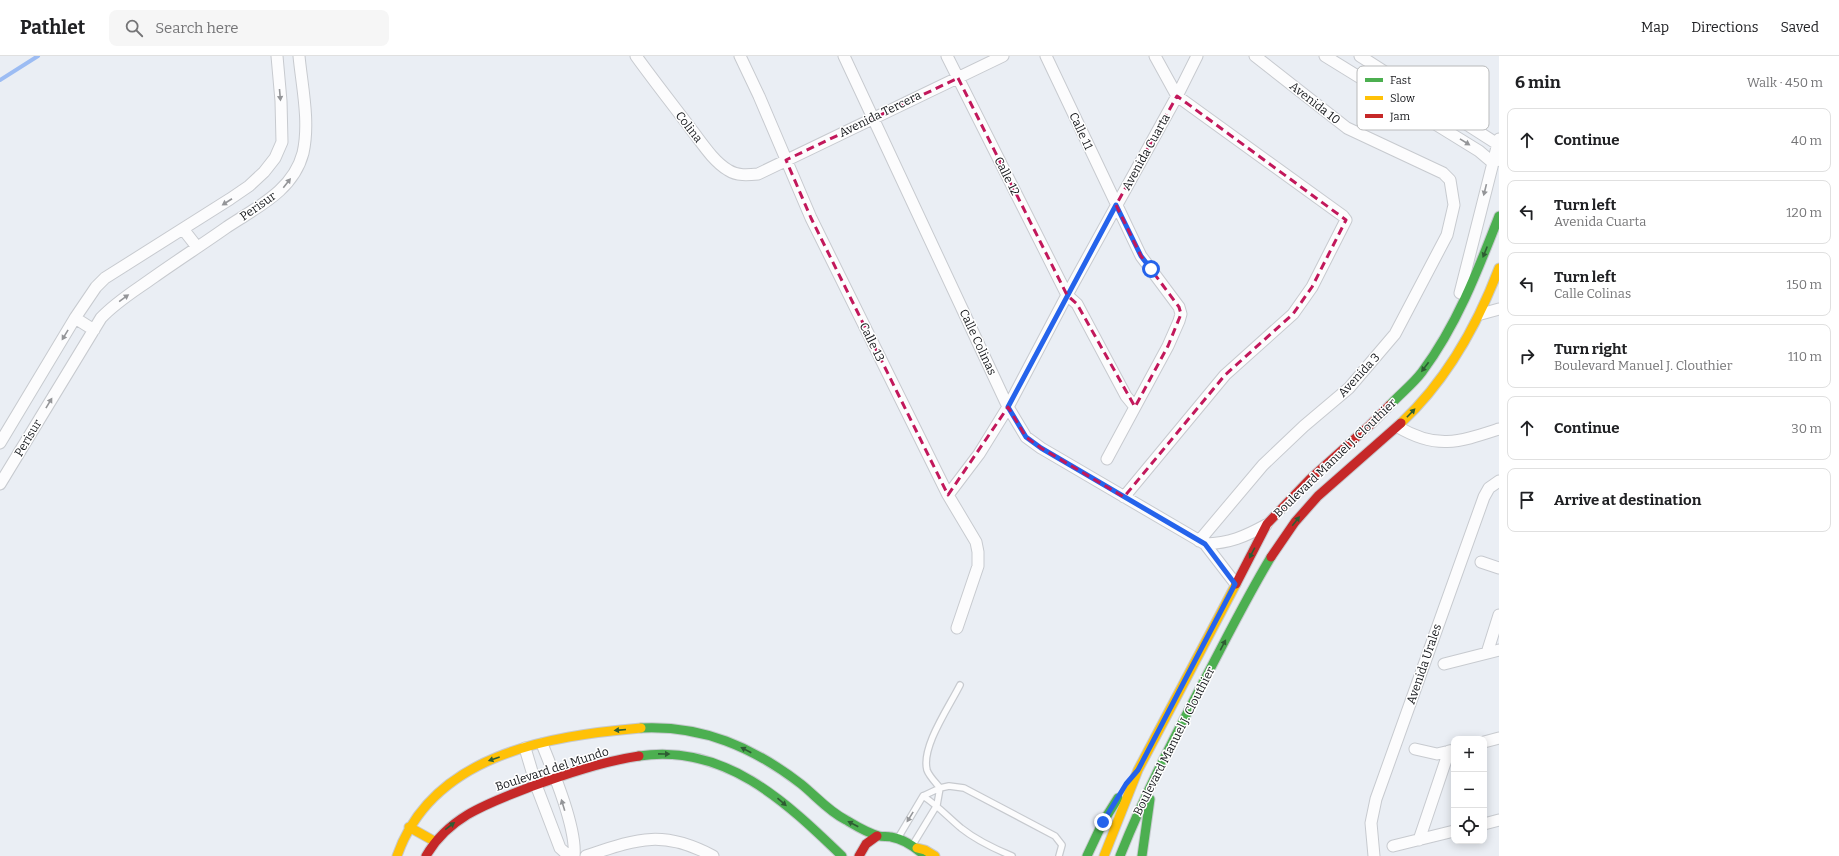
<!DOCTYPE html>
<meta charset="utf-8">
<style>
:root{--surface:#fff;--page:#f6f6f6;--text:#202124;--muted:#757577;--line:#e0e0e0}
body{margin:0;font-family:Bitter,serif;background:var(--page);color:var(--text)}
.controls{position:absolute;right:12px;bottom:12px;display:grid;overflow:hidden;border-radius:8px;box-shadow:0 2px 10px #0003}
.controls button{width:36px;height:36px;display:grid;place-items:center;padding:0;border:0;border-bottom:1px solid var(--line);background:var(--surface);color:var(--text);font:20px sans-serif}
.stop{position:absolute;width:12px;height:12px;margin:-9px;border:3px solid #2563eb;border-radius:50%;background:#fff}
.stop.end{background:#2563eb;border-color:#fff;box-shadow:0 1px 4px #0008}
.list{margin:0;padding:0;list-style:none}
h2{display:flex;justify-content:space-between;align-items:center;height:52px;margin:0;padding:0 16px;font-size:17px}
h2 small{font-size:13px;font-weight:400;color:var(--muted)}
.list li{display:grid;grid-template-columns:26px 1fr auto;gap:12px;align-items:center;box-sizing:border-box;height:64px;margin:0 8px 8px;padding:0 8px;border:1px solid var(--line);border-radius:8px}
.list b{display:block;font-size:15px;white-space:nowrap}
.list p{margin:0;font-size:13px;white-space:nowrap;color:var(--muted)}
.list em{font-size:13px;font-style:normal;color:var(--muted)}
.icon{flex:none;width:22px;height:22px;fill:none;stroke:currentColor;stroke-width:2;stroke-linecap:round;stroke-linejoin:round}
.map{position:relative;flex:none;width:1499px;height:800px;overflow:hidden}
header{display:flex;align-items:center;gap:24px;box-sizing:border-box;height:56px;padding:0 20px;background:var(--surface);border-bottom:1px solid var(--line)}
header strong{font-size:19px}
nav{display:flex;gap:22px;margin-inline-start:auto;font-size:14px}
.search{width:280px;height:36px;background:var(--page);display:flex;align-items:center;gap:10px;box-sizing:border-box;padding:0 14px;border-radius:8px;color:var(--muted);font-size:15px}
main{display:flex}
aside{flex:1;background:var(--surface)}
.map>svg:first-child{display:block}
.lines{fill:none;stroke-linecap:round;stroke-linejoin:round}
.stream{stroke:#9cbcf3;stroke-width:4}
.lane-casing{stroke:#c7cacf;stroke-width:8}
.street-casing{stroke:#c7cacf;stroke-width:13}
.fast-casing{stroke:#c7cacf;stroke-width:11}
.slow-casing{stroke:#c7cacf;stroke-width:11}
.jam-casing{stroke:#c7cacf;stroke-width:11}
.lane{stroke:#fcfcfd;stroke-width:5.5}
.street{stroke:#fcfcfd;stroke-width:11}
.fast{stroke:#4caf50;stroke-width:9}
.slow{stroke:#ffc107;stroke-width:9}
.jam{stroke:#c62828;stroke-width:9}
.oneway{fill:#949598}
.oneway2{fill:#2e5c33}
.route{stroke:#2563eb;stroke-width:5}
.marked{fill:none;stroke:#c2185b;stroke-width:3;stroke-dasharray:8 5;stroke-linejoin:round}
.labels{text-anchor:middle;stroke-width:3;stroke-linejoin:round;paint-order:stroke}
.street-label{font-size:12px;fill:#16181c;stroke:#fff}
.key{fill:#fff;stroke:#b9babb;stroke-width:1}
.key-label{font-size:11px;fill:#16181c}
</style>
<header>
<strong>Pathlet</strong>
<div class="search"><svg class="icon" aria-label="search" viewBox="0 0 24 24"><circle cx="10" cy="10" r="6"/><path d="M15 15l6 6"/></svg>Search here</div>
<nav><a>Map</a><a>Directions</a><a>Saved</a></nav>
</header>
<main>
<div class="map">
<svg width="1499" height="800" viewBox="0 0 1499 800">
<rect width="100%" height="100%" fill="#eaeef4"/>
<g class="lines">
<!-- stream -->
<path class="stream" d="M0,24l38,-24"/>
<defs>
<path id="lane" d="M923,740c14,9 25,21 38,32 15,12 34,21 51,28
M898,782l25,-42 17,-8 9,-2 15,2 91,48 7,9 -3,11
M912,790l25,-41 3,-17c-4,-5 -11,-12 -13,-18 -6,-23 22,-63 33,-85"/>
<path id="street" d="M636,0c18,25 37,49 55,73 11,14 22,32 37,41 9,6 20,5 30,4l245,-118
M740,0l19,40 52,122 137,277 28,47 2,10v14l-21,62
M844,0l164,351 18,30 15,11 164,96 30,39
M947,0l120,239 10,9 49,92 9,11
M1046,0l95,200 38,51 2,7 -2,7 -11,25 -61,113
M1325,0l154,95 13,11 7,-2
M1360,0l139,89
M183,173l14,18
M1460,237l39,-154
M1481,258l18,-5
M75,262l19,12
M1398,371c39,23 61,15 101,2
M0,387l75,-125 21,-31 9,-9 125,-79 19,-13 15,-14 11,-14 7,-16 -1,-41 -4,-45
M0,428l101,-166c16,-17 35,-28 53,-41 24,-17 49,-33 73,-50 30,-20 66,-36 76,-74 7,-31 -1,-66 -4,-97
M948,439l31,-41 29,-47 59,-112 110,-199 20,-40
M1124,441l101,-122 68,-61 19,-27 34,-67 -3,-4 -166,-120 -22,-40
M1199,485l64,-76 41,-39 45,-38 46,-54 52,-99 7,-30 -4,-25 -7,-7 -96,-45 -92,-72
M1205,488c25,-1 39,-7 61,-19
M1481,506l18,6
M1487,597l12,-38
M1444,608l55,-14
M1484,686l15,-4
M542,688c11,27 35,85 32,112
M525,692l11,37 24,63 9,8
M1415,693l22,5 17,-4
M1484,768l15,-4
M1419,784l30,-89
M1393,790l61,-15
M586,800c51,-17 76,-27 127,0
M1374,800l-3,-33 5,-24 108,-302 5,-9 10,-7"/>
<path id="fast" d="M1390,349c10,-11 23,-21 32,-33 35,-47 56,-102 77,-156
M641,672c61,-3 112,19 160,56 15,12 27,27 45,36 10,6 21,13 33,16 4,1 8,0 12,1 13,2 24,10 34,19
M639,700c85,-13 146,45 203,100
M1087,800l16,-34 15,-24
M1120,800c25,-63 56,-122 87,-181 21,-40 41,-80 64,-118
M1142,800l8,-57"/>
<path id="slow" d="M1401,367c46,-43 76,-97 98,-155
M409,771l25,14
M917,792l8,2 10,6
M397,800c35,-101 150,-120 244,-128
M1104,800l34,-86 98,-186"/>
<path id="jam" d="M1271,501l24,-35 23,-26 83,-73
M1236,528l31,-60 43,-45 60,-54 20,-20
M426,800c23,-40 63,-53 104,-69 36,-13 71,-25 109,-31
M859,800l7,-12 11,-8"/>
</defs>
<!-- lane casing -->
<use href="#lane" class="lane-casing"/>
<!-- street casing -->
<use href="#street" class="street-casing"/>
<!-- fast casing -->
<use href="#fast" class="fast-casing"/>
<!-- slow casing -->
<use href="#slow" class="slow-casing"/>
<!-- jam casing -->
<use href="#jam" class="jam-casing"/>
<!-- lane -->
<use href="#lane" class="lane"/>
<!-- street -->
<use href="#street" class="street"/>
<!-- fast -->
<use href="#fast" class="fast"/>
<!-- slow -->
<use href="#slow" class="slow"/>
<!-- jam -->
<use href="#jam" class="jam"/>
</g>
<!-- one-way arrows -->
<defs><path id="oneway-solid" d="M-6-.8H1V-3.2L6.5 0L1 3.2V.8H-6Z"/></defs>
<g class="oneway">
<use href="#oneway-solid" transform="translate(280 39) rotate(85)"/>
<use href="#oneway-solid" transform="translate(1465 86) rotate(32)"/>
<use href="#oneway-solid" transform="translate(287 127) rotate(-52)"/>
<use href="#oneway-solid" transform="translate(1485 134) rotate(104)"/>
<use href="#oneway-solid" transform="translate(227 146) rotate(147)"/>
<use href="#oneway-solid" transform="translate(124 242) rotate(-36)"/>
<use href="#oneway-solid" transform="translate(65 279) rotate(121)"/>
<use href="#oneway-solid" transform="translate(49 347) rotate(-59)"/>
<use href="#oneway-solid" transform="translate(563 749) rotate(-107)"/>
<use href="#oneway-solid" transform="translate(910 761) rotate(122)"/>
</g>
<g class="oneway2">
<use href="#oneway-solid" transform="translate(1485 196) rotate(112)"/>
<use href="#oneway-solid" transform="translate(1425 311) rotate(127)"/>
<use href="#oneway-solid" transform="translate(1411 357) rotate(-46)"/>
<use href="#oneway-solid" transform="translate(1296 465) rotate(-51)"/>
<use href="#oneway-solid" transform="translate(1252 497) rotate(118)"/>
<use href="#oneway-solid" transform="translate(1223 589) rotate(-62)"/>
<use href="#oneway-solid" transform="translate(620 674) rotate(175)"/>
<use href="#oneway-solid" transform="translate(746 694) rotate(-152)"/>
<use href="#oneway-solid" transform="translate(664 698) rotate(1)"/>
<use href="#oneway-solid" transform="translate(494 703) rotate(161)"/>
<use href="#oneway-solid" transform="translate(782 746) rotate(41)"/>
<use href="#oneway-solid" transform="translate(853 768) rotate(-152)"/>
<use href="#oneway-solid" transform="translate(450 770) rotate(-37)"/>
</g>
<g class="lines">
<!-- route -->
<path class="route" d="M1103,766l23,-38 12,-14 97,-186 -30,-40 -164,-96 -15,-11 -18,-30 108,-202 25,51 10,13"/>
</g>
<!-- marked area -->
<path class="marked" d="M958,22l109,217 10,9 58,103 33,-61 13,-32 -2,-7 -38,-51 -25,-51 61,-109 169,124 -34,67 -19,27 -68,61 -101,122 -83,-49 -15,-11 -18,-30 -60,88 -137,-277 -25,-58z"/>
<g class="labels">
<!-- street labels -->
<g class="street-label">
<text transform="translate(1315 47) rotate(38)" y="4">Avenida 10</text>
<text transform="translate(880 58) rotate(-26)" y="4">Avenida Tercera</text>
<text transform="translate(689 71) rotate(52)" y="4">Colina</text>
<text transform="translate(1081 75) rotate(65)" y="4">Calle 11</text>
<text transform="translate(1146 96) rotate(-61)" y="4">Avenida Cuarta</text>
<text transform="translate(1007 120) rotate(63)" y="4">Calle 12</text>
<text transform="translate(258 150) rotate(-35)" y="4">Perisur</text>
<text transform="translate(872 286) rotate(64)" y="4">Calle 13</text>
<text transform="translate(978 286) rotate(65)" y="4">Calle Colinas</text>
<text transform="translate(1359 319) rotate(-47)" y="4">Avenida 3</text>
<text transform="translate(28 382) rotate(-59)" y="4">Perisur</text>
<text transform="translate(1335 402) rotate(-44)" y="4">Boulevard Manuel J. Clouthier</text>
<text transform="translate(1424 608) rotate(-71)" y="4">Avenida Urales</text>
<text transform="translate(1174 685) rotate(-63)" y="4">Boulevard Manuel J. Clouthier</text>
<text transform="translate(552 713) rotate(-18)" y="4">Boulevard del Mundo</text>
</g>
</g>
<!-- legend -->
<rect x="1357" y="10" width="132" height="64" rx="6" class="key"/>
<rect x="1365" y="22" width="18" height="4" fill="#4caf50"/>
<rect x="1365" y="40" width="18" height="4" fill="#ffc107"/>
<rect x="1365" y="58" width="18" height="4" fill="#c62828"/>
<g class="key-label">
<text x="1390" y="28">Fast</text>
<text x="1390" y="46">Slow</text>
<text x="1390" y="64">Jam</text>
</g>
</svg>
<div class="controls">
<button>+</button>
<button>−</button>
<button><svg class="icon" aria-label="locate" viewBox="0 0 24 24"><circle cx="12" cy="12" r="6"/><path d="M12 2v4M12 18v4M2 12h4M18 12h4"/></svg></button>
</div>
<div class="stop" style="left:1151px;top:213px"></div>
<div class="stop end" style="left:1103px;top:766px"></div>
</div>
<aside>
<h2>6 min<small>Walk · 450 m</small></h2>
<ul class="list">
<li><svg class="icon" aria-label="ahead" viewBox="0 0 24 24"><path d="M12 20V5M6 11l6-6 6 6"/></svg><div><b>Continue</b></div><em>40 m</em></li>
<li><svg class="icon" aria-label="left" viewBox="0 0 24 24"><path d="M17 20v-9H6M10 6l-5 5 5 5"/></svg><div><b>Turn left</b><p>Avenida Cuarta</p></div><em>120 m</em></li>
<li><svg class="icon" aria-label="left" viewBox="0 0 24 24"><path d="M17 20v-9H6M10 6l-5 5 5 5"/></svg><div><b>Turn left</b><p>Calle Colinas</p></div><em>150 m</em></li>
<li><svg class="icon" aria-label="right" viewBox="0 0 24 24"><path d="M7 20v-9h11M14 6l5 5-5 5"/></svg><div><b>Turn right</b><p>Boulevard Manuel J. Clouthier</p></div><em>110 m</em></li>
<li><svg class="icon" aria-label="ahead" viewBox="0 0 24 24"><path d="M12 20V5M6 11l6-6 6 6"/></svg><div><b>Continue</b></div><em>30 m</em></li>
<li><svg class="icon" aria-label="arrive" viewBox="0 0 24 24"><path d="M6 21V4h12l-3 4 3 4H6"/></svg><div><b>Arrive at destination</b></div></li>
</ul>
</aside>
</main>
